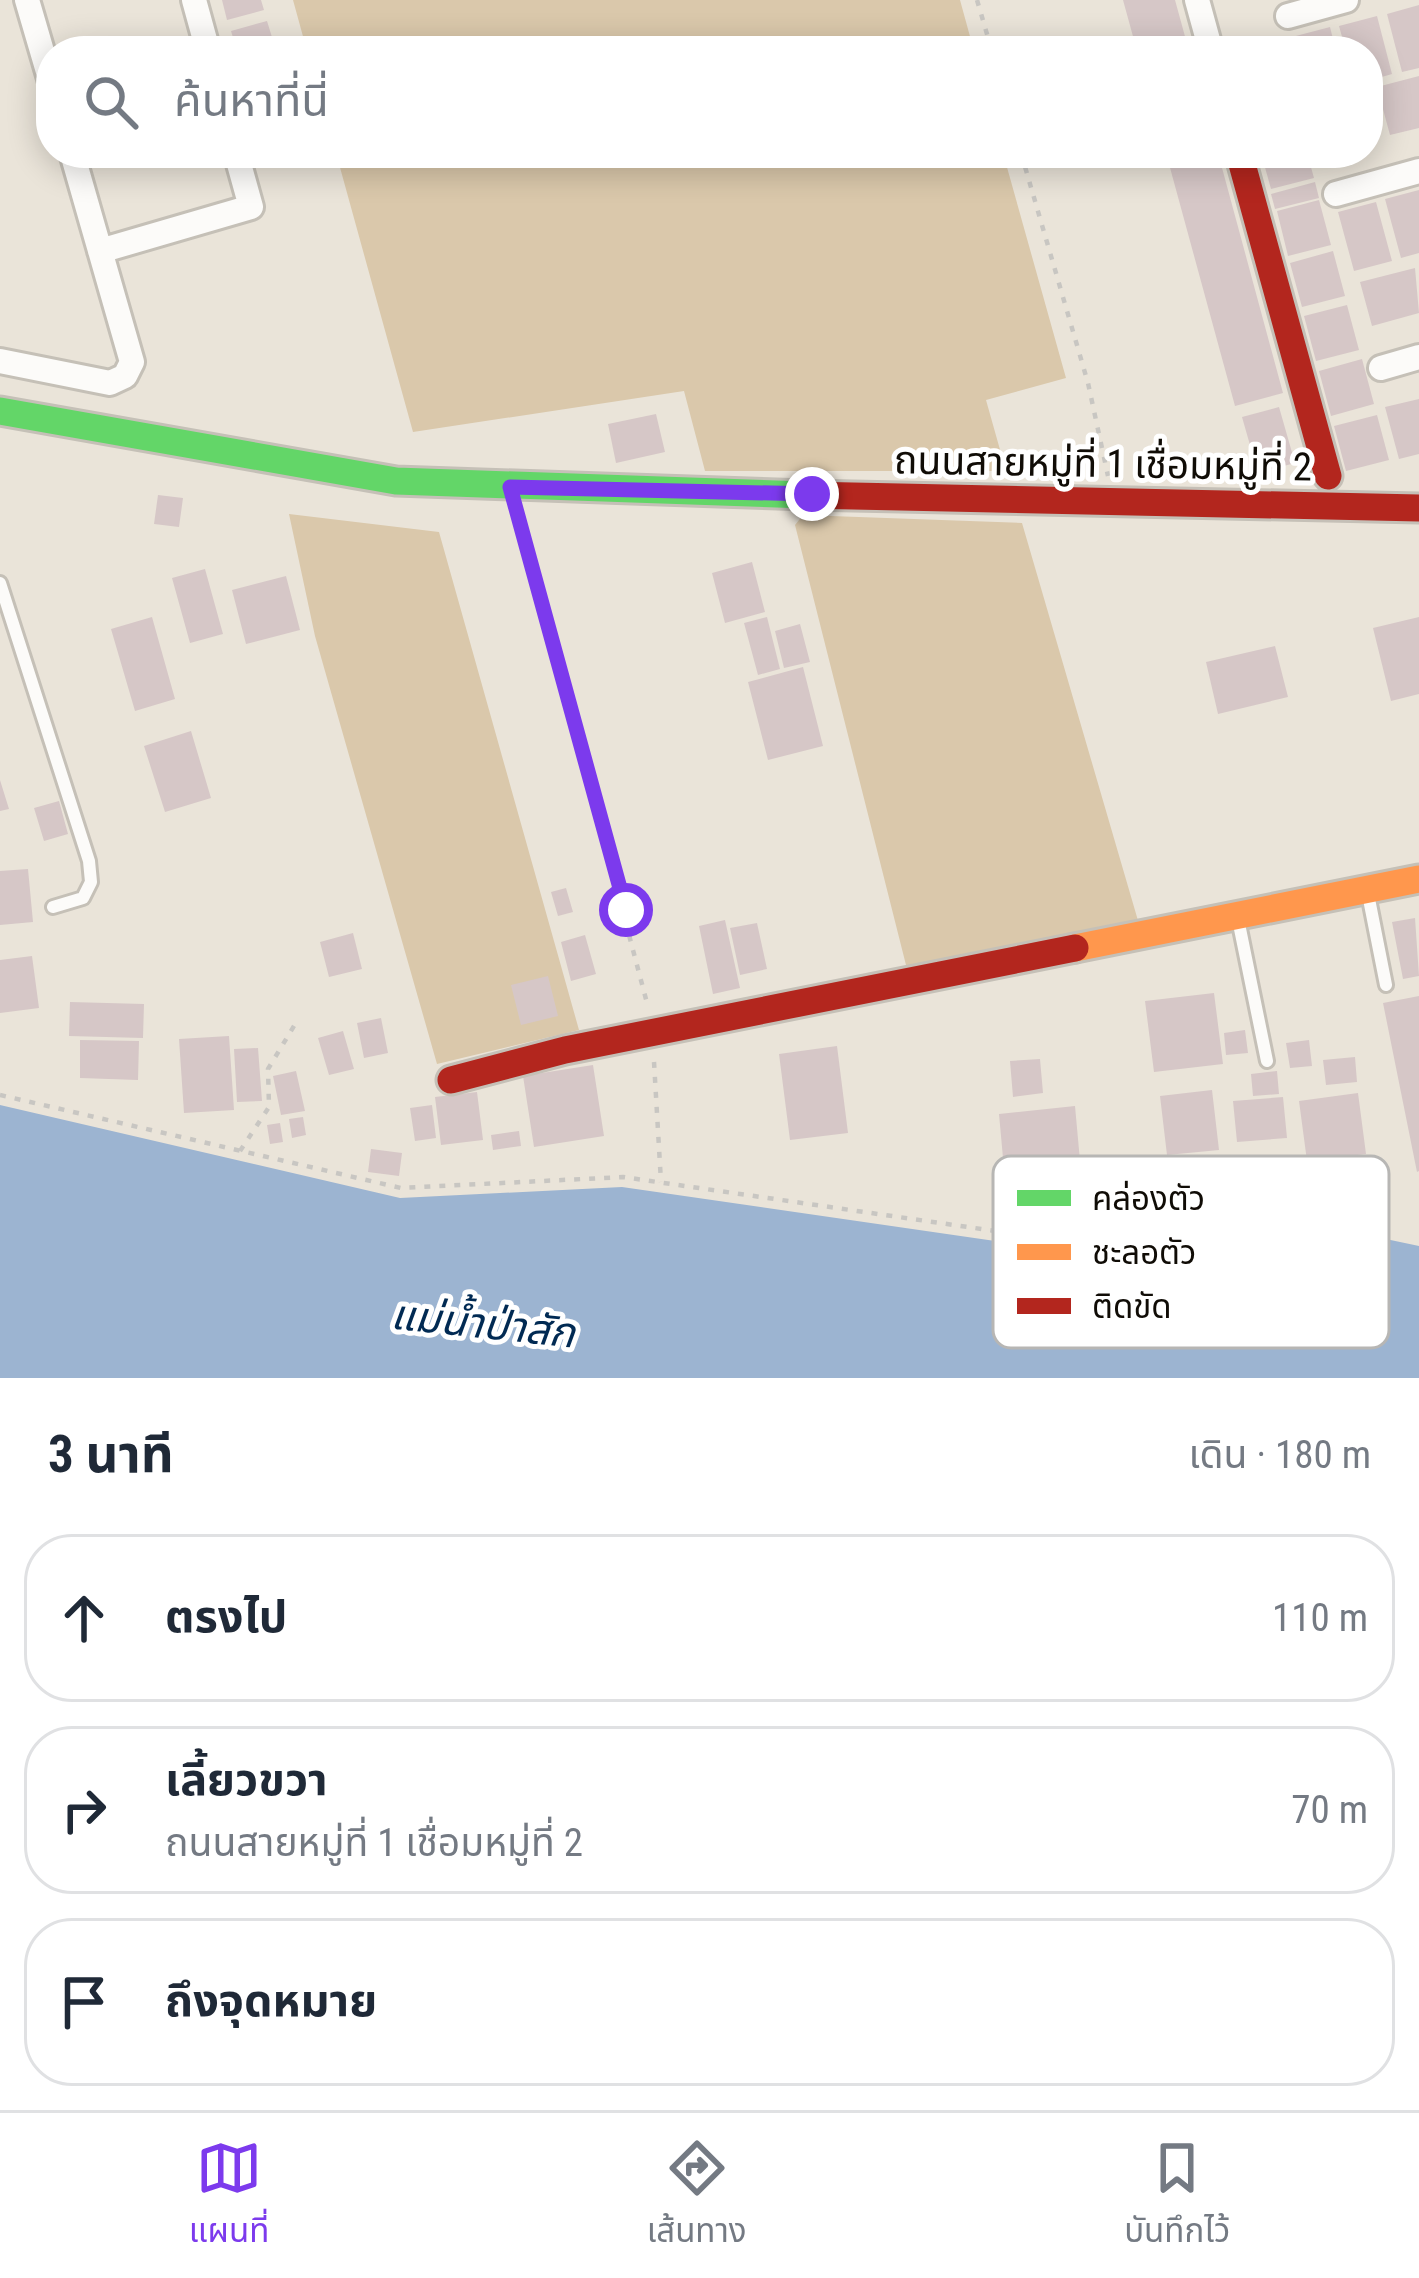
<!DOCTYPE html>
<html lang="th">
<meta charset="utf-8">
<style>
:root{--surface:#fff;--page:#f2f2f3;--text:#1f2937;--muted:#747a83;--line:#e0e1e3;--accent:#7c3aed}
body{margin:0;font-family:"Roboto Condensed","Noto Sans Thai",sans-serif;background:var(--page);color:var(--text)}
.stop{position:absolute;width:36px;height:36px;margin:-27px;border:9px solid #7c3aed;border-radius:50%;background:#fff}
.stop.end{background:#7c3aed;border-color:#fff;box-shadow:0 3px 12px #0008}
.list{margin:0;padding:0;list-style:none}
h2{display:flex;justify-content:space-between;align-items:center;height:156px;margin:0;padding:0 48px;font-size:51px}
h2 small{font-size:39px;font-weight:400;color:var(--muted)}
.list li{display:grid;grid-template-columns:78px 1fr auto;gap:36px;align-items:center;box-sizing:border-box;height:168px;margin:0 24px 24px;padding:0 24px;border:3px solid var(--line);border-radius:48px}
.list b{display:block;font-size:45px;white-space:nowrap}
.list p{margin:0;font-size:39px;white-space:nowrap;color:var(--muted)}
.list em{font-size:39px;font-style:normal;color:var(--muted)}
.icon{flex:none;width:66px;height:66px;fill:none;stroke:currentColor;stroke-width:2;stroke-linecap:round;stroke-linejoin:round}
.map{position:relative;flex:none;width:1419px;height:1378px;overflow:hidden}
.search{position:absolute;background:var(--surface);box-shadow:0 6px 30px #0003;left:36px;right:36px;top:36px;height:132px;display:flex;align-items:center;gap:30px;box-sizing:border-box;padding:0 42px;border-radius:48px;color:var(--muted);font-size:45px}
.sheet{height:732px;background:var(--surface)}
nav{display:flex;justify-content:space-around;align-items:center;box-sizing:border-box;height:168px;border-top:3px solid var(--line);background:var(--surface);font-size:33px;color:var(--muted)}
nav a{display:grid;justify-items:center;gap:6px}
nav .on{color:var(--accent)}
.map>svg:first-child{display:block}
.green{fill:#dac8ab}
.water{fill:#9cb4d1}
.building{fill:#d6c7c7}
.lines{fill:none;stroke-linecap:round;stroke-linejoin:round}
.lane-casing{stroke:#c5c0b7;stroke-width:18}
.street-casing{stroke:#c5c0b7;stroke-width:30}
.fast-casing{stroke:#c5c0b7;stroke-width:33}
.slow-casing{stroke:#c5c0b7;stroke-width:33}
.jam-casing{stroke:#c5c0b7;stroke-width:33}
.path{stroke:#c8c6c2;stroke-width:4.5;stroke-dasharray:6 9;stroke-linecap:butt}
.lane{stroke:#fcfbf9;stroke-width:12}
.street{stroke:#fcfbf9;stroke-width:24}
.fast{stroke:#63d668;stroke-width:27}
.slow{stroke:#ff974d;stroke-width:27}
.jam{stroke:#b3261e;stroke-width:27}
.route{stroke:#7c3aed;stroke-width:15}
.labels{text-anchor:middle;stroke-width:10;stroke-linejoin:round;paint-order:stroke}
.street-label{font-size:39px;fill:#100c06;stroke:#fff}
.water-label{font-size:42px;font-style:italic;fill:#012a53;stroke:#fff}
.key{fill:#fff;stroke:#b7b6b4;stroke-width:3}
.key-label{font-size:33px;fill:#100c06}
</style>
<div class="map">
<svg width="1419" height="1378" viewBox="0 0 1419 1378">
<rect width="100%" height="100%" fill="#eae4d9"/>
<!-- green -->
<path class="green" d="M293,0h667l14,51h-667z
M336,153h667l63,225 -80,22 20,71h-301l-21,-80 -271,41z
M289,514l150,18 140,498 -142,34 -122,-428z
M803,515l219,8 117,401 -232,45 -112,-444z"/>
<!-- water -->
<path class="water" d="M0,1105l400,93 222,-11 380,55 376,-22 3,18 38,8v132h-1419z"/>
<!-- building -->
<path class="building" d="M222,0h39l3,10 -37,10z
M1123,0h52l14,51h-52z
M1419,5v63l-17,4 -15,-58z
M1377,16l15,58 -24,7v-30h-22l-7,-25z
M267,21l8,26 -38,4 -6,-20z
M1330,27l6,24h-40l-4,-14z
M1419,76v52l-29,7 -13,-48z
M1166,153h52l65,240 -48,13z
M1261,153h46l7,25 -43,11z
M1315,182l4,16 -44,11 -4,-15z
M1419,190v63l-18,5 -16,-59z
M1319,200l12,45 -43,11 -11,-45z
M1376,202l16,59 -38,10 -16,-59z
M1333,251l12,45 -43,11 -12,-44z
M1415,268l4,45 -47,13 -12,-44z
M1347,305l12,45 -43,11 -12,-45z
M1362,359l12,45 -43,12 -12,-45z
M1419,399v55l-20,5 -14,-52z
M1279,407l16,56 -37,10 -16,-56z
M656,414l9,38 -49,11 -8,-39z
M1377,415l12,45 -43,11 -12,-45z
M158,495l25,3 -4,29 -25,-3z
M752,562l13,50 -40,11 -13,-50z
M205,569l18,65 -33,9 -18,-65z
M286,576l14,54 -54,14 -14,-54z
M152,617l23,82 -40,12 -24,-82z
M767,617l13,52 -22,6 -14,-52z
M1419,617v77l-28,7 -18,-73z
M800,624l10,38 -26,6 -9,-37z
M1275,646l13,51 -70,17 -12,-52z
M803,667l20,79 -55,14 -20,-78z
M191,731l20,67 -46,14 -21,-66z
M0,780l9,29 -9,2z
M59,801l9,33 -24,7 -10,-33z
M28,869l5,53 -33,3v-54z
M566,888l7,24 -15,4 -7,-24z
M1415,918l4,58 -16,3 -11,-57z
M725,920l15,68 -27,6 -14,-68z
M757,923l10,46 -27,6 -10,-47z
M353,933l9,36 -33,8 -9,-35z
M585,935l11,39 -25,7 -10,-39z
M32,956l7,52 -39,5v-53z
M548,976l10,40 -37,9 -10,-40z
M1214,993l9,71 -69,8 -9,-71z
M1419,996v175l-2,1 -34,-169z
M70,1002l74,2 -1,34 -74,-2z
M381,1018l7,35 -24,5 -7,-35z
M1245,1030l3,23 -22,2 -2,-22z
M343,1031l11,38 -25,6 -11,-37z
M229,1036l5,74 -50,3 -5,-74z
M80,1040l59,1 -1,39 -58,-2z
M1309,1040l3,26 -22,2 -4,-25z
M837,1046l11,87 -58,7 -11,-86z
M258,1048l4,53 -25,1 -3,-53z
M1355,1057l2,25 -31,3 -3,-25z
M1040,1059l3,34 -30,4 -3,-36z
M593,1065l11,71 -70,11 -11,-71z
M296,1071l9,40 -24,4 -8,-39z
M1277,1071l2,23 -26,2 -2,-22z
M1212,1090l7,60 -52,5 -7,-59z
M477,1092l6,48 -42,5 -6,-48z
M1358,1093l8,61 -59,7 -8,-60z
M1283,1097l4,41 -50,4 -4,-41z
M432,1105l4,33 -21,3 -5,-33z
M1075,1106l5,55 -76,8 -5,-55z
M303,1117l3,18 -14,3 -3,-19z
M280,1123l3,19 -13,2 -3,-19z
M519,1131l2,15 -28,4 -2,-15z
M371,1149l31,4 -3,23 -31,-4z"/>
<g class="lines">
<defs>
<path id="lane" d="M0,583l89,278 2,21 -8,16 -30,9
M1368,894l18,91
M1238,919l29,142"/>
<path id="street" d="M27,0l24,82
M194,0l14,51
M1197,0l14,51
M1288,16l58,-16
M1336,194l83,-23
M100,251l151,-44 -15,-54
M0,361l110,22 15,-7 7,-14 -60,-209
M1381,368l38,-11"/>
<path id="fast" d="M0,411l396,70 410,14"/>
<path id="slow" d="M1075,948l344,-69"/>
<path id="jam" d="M1239,153l89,323
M806,495l613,13
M451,1080l114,-30 510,-102"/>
</defs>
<!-- lane casing -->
<use href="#lane" class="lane-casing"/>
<!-- street casing -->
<use href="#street" class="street-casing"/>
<!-- fast casing -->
<use href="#fast" class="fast-casing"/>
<!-- slow casing -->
<use href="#slow" class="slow-casing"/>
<!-- jam casing -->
<use href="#jam" class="jam-casing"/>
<!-- path -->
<path class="path" d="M977,0l15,51
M1021,153l67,230 20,93
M518,515l129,488
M654,1062l7,120
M0,1095l401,93 222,-11 379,55 376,-22
M240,1151l29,-44 -1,-38 29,-48"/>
<!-- lane -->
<use href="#lane" class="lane"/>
<!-- street -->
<use href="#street" class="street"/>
<!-- fast -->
<use href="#fast" class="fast"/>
<!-- slow -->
<use href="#slow" class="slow"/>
<!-- jam -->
<use href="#jam" class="jam"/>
</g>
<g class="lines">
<!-- route -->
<path class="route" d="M626,910l-116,-423 302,7"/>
</g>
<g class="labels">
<!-- street labels -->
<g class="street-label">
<text transform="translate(1103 463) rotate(1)" y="14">ถนนสายหมู่ที่ 1 เชื่อมหมู่ที่ 2</text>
</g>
<!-- water labels -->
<g class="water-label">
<text transform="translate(483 1323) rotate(6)" y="15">แม่น้ำป่าสัก</text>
</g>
</g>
<!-- legend -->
<rect x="993" y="1156" width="396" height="192" rx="18" class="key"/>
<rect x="1017" y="1190" width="54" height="16" fill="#63d668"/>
<rect x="1017" y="1244" width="54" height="16" fill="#ff974d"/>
<rect x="1017" y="1298" width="54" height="16" fill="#b3261e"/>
<g class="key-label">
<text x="1092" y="1210">คล่องตัว</text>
<text x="1092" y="1264">ชะลอตัว</text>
<text x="1092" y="1318">ติดขัด</text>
</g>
</svg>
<div class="stop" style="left:626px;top:910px"></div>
<div class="stop end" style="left:812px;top:494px"></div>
<div class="search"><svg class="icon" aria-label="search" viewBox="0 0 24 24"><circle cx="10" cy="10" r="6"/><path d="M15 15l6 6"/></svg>ค้นหาที่นี่</div>
</div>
<section class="sheet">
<h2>3 นาที<small>เดิน · 180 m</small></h2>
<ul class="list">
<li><svg class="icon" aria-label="ahead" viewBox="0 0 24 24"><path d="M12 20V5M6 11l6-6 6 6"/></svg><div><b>ตรงไป</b></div><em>110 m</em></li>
<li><svg class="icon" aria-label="right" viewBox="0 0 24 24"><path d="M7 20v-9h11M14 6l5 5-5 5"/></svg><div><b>เลี้ยวขวา</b><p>ถนนสายหมู่ที่ 1 เชื่อมหมู่ที่ 2</p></div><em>70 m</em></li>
<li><svg class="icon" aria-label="arrive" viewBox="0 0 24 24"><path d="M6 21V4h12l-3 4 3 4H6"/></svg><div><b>ถึงจุดหมาย</b></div></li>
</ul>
</section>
<nav>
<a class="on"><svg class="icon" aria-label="map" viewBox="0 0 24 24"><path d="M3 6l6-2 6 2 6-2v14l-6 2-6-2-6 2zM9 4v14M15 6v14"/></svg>แผนที่</a>
<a><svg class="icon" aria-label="directions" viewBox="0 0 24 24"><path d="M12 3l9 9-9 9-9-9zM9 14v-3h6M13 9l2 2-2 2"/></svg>เส้นทาง</a>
<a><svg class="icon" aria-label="saved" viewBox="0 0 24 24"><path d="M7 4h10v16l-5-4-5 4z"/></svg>บันทึกไว้</a>
</nav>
